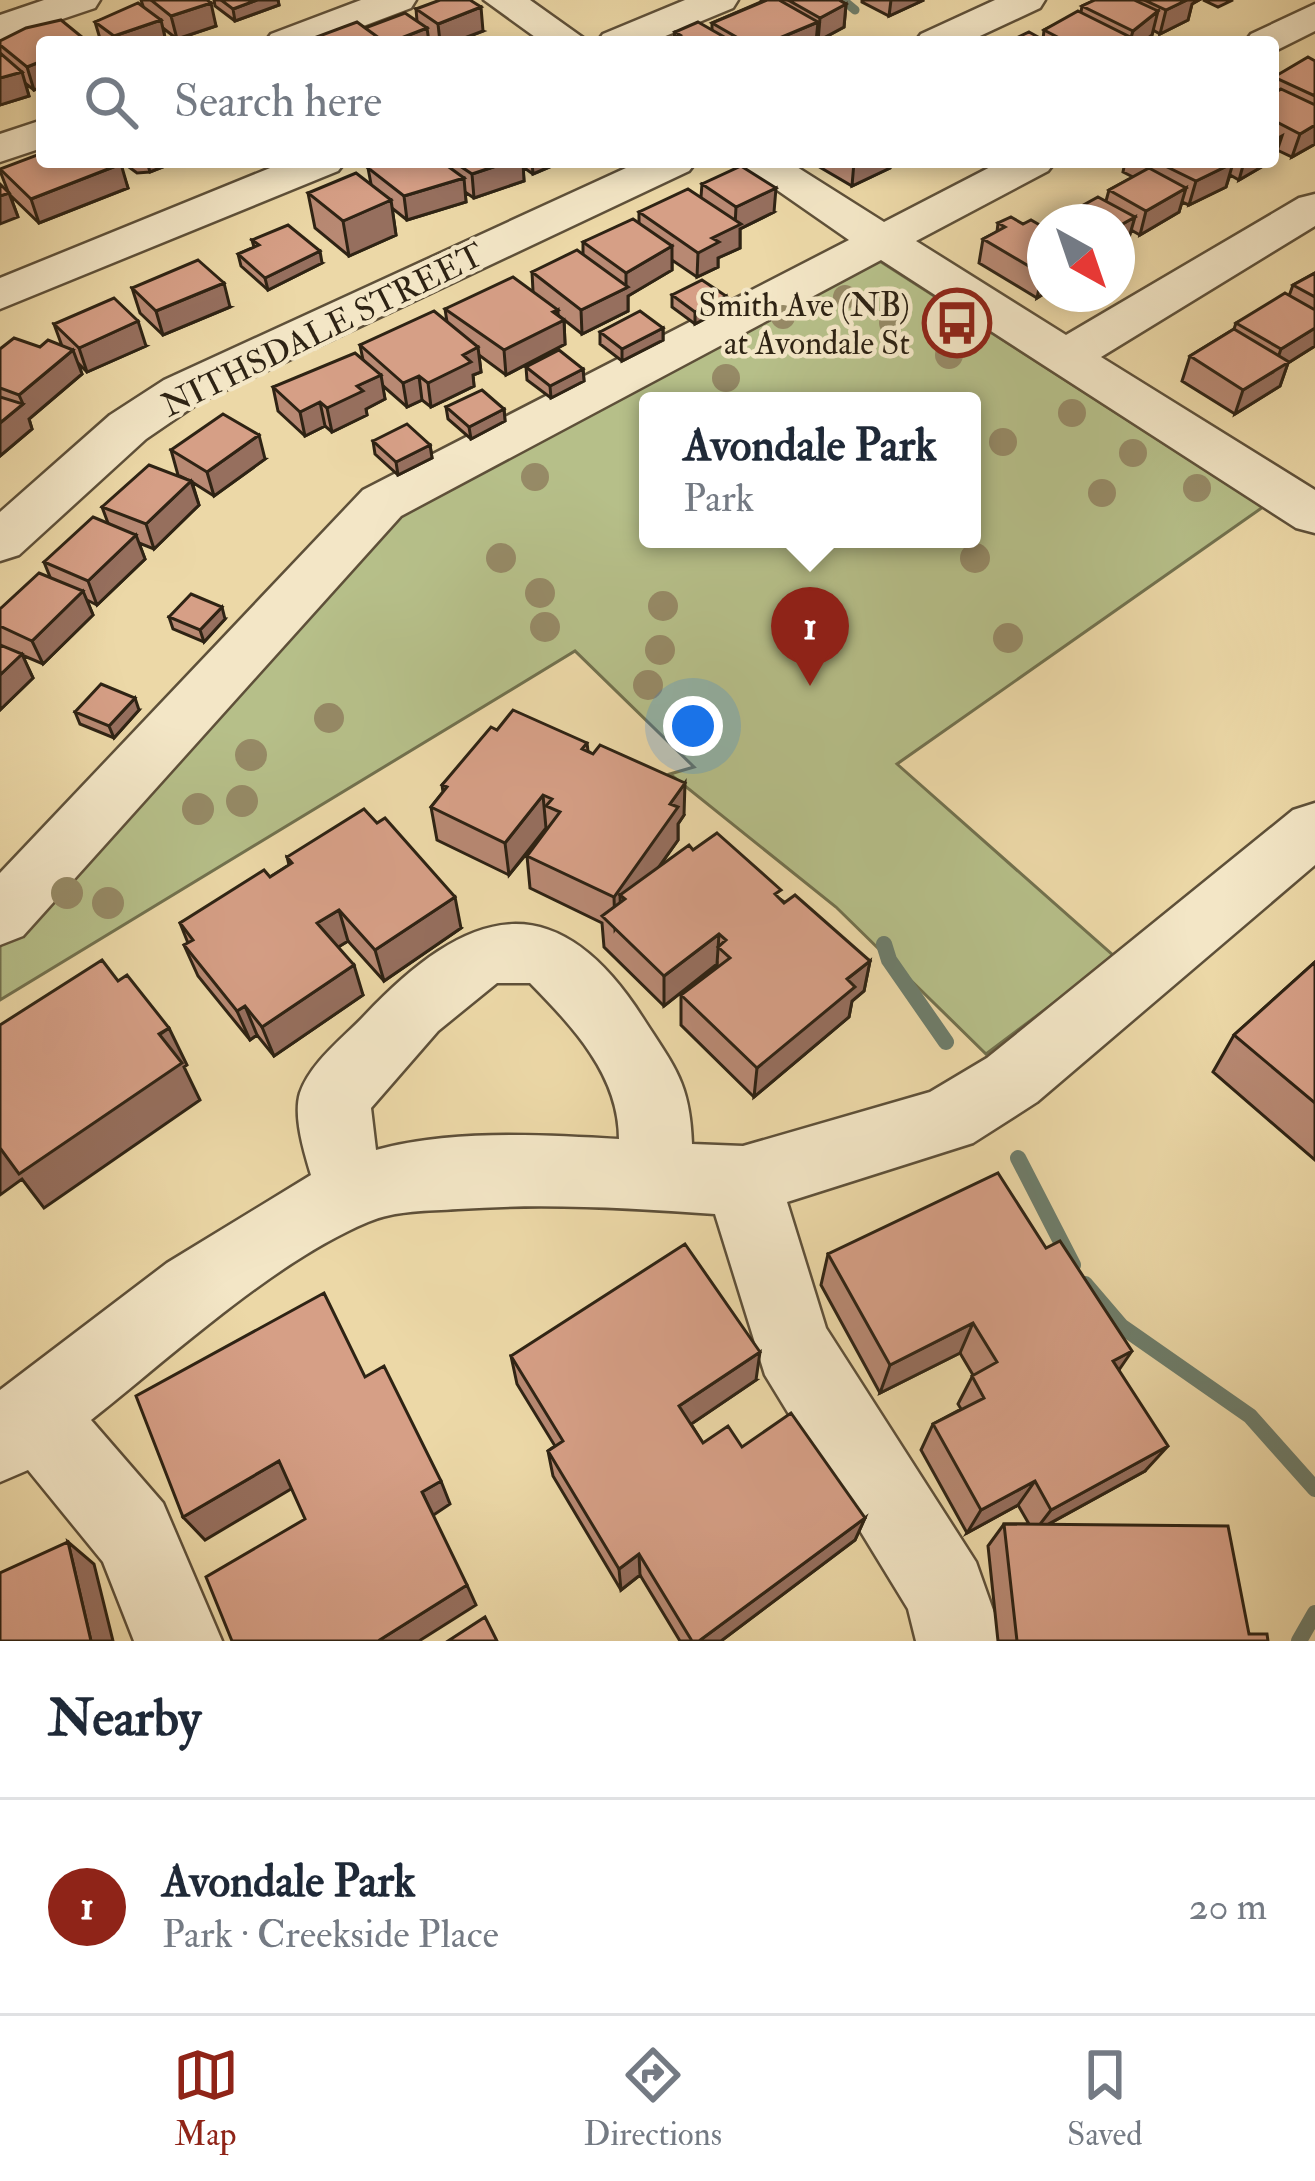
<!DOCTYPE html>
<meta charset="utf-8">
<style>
:root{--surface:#fff;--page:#f6f6f7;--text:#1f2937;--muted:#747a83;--line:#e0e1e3;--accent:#8f2418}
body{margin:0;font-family:"IM FELL Double Pica",serif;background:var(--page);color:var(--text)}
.compass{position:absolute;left:1027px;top:204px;width:108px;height:108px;border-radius:50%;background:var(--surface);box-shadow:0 6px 18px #0003;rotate:140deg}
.you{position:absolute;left:693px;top:726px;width:42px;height:42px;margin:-30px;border:9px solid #fff;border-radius:50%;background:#1a73e8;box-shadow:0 0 0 18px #1a73e833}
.badge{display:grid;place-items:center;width:78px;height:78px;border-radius:50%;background:var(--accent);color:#fff;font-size:39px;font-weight:700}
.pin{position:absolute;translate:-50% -99px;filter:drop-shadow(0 3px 6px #0008)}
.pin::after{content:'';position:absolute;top:63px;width:42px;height:36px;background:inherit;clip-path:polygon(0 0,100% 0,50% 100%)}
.popup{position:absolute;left:639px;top:392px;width:342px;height:156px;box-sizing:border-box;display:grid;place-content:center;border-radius:12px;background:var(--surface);filter:drop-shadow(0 3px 9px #0005);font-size:39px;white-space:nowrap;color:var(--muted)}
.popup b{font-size:45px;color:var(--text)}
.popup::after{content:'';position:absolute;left:50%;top:100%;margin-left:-24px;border:24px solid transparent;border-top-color:var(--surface)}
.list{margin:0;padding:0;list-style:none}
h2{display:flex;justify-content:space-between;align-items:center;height:156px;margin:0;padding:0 48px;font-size:51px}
h2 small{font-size:39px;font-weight:400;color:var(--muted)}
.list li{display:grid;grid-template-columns:78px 1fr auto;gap:36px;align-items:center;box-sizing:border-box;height:216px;padding:0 48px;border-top:3px solid var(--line)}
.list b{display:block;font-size:45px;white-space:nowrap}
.list p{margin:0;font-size:39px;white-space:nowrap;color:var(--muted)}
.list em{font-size:39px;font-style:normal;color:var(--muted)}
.icon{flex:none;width:66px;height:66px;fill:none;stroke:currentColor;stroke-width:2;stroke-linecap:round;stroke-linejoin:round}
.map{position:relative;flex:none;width:1315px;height:1641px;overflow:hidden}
.search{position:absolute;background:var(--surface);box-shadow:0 6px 18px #0003;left:36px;right:36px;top:36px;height:132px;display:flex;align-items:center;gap:30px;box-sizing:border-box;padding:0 42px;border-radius:12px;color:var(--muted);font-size:45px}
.sheet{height:372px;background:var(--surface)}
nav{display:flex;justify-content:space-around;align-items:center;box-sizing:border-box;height:168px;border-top:3px solid var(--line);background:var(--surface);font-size:33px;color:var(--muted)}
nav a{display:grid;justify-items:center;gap:6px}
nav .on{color:var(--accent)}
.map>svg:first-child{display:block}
.green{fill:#b6bf89;stroke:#72714e;stroke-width:3;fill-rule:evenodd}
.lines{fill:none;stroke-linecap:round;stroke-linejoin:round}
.stream-far1{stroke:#6e7e6c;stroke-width:9}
.stream{stroke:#6e7e6c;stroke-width:16}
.minor-casing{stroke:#5e5039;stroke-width:5}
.minor{fill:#f3e6c6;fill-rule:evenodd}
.tree{fill:#968a66}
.wall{fill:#b88973;stroke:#2e2314;stroke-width:3}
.shaded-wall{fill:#966f5e;stroke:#2e2314;stroke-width:3}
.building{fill:#d69f86;stroke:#2e2314;stroke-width:3}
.labels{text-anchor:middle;stroke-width:9;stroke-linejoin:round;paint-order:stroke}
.far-poi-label{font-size:33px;fill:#2e2314;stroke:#f3e6c6;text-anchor:end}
.far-street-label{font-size:33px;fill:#2e2314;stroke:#f3e6c6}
</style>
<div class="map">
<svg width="1315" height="1641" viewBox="0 0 1315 1641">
<rect width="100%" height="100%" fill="#ecd8a7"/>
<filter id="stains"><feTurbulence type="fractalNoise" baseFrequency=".00167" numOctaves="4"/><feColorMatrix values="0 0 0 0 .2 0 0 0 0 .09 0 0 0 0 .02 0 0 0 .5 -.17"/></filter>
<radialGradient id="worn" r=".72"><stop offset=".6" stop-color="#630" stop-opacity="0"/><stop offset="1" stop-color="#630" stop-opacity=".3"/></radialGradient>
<!-- green -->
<path class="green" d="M864,251l399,256 -366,257 218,193 -129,97 -150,-147 -166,-133 24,-7 -119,-116 -575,349v-83l382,-414zM648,401h324v138h-324z"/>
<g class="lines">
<!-- stream-far1 -->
<path class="stream-far1" d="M843,0l12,10"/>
<!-- stream -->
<path class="stream" d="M884,944l5,16 57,82
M1018,1158l55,107
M1085,1284l36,42 129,90 65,73
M1299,1641l16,-28"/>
<defs>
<path id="minor" d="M44,0h56l-5,8 -95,32v-25z
M361,0h55l-5,8 -90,34h-56l6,-8z
M484,0h46l59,42h-47z
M685,0h53l-5,8 -82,34h-54l6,-8z
M995,0h50l-5,8 -73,34h-52l6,-8z
M1315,4v27l-42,21v-10h-28l6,-8z
M42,120v28l-42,14v-28z
M285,162h60l-7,9 -338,138v-31z
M639,162h57l-7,9 -489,231 -54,37 -127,116 -19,6v-49l110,-97 54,-35z
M737,162h52l95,60 116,-60h55l-7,9 -132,70 150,94 233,-137 16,-4v32l-214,131 214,133v43l-19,-5 -415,-268 -480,256 -378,420 -23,9v-72l363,-383 486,-250z
M1315,803v62l-278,237 -64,41 -186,59 39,126 150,234 28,79h-88l-8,-32 -143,-234 -50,-161c-86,-6 -170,-11 -257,-5 -30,2 -62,1 -90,13 -95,40 -196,134 -277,198l72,83 59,138h-88l-31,-79 -75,-92 -28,12v-92l167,-127 144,-88c-7,-23 -18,-59 -11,-82 10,-30 43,-55 64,-77 102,-108 190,-137 279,2 32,50 47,65 49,126l51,2 187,-54 57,-34 306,-248zM497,983h33c43,44 89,92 89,156 -78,-4 -167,-10 -243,11l-5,-42 67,-77z"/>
</defs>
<!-- minor casing -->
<use href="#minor" class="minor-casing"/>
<!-- minor -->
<use href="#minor" class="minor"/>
</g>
<!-- trees -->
<g class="tree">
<circle cx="845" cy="297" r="12"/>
<circle cx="783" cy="317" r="12"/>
<circle cx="891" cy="323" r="12"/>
<circle cx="949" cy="355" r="14"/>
<circle cx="726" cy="378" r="14"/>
<circle cx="1072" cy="413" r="14"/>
<circle cx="1003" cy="442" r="14"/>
<circle cx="1133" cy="453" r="14"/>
<circle cx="535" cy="477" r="14"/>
<circle cx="1197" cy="488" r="14"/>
<circle cx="1102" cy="493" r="14"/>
<circle cx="501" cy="558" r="15"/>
<circle cx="975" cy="558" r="15"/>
<circle cx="540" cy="593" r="15"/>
<circle cx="663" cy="606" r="15"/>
<circle cx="545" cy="627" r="15"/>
<circle cx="1008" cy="638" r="15"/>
<circle cx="660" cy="650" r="15"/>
<circle cx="648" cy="685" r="15"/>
<circle cx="329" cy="718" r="15"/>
<circle cx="251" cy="755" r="16"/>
<circle cx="242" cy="801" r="16"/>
<circle cx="198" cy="809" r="16"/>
<circle cx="67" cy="893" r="16"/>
<circle cx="108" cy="903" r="16"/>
</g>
<!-- wall -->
<path class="wall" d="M141,0h66l9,26 -39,13 -14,-11 3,14h-65l-6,-20 48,-16z
M214,0h64l1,5 -44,16 -20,-15z
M761,0h78l7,4 -2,23 -26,14 -2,-1v2h-150l8,-5 1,-5 37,-2v-7l49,-21z
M862,0h62l-35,16 -27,-14z
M1095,0h104l-7,4 -4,16 -28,14 -7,-4 -1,5 -9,7h-135l35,-2 1,-10 37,-18 1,-6z
M1203,0h30l-15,7z
M416,9l67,22 -29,11h-21l-4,-3v3h-118v-3l54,-11 52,-7z
M0,41l42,1v45l-8,3 -9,-7 4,13 -29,9z
M1315,61v83l-23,13 -15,-7 -4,10 1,-83z
M55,162h64l9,26 -89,35 -29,-28 8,22 -18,-46 56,-6z
M122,162h53l-25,10 -13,1z
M383,162h178l-28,12 -10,-7 1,14 -50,17 -9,-6 1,10 -59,18 -15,-12 4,27 -47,21 -34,-28 -7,-35 63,-9 -3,-16z
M811,162h95l-9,4 -6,-3 -1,5 -38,18z
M1125,162h145l-31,18 -9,-5 -4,12 -37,18 -7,-3 -3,10 -39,23 -9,-5 -3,11 -11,-19h-60l1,-3 48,-18 3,-11 24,-13 -10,-5z
M702,184l72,28 -34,17v19l-22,10v9l-21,10 -25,-17v10l-44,26v15l-46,23 -24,-19 6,5 1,24 -59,31 -27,-20 2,17 -8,3 1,11 -43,21 -9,-7 -15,7 -25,-22 3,14 -19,10 1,6 -35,17 -7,-6 -20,10 -27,-25 -5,-24 90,-27 -3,-15 87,-23 -2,-13 88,-18 -1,-19 51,-17v-13l56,-19v-11l62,-15z
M998,223l25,1 22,4v65l-8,5 -58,-35 4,-24 14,-7z
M252,240l70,23 -54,27 -27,-24 -3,-12 16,-7z
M1315,273v73l-27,17 -8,23 -45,28 -53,-33 8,-25 44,-27 2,-6 53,-27 4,-11z
M132,288l98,19 -67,28 -23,-22z
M672,295l53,13 -30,16 -23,-17z
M54,324l92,22 -59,26 -9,-9 4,11 -53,45 3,10 -32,27v-107l62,-3z
M663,328v12l-41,21 -22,-17v-12z
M526,367l57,2 1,12 -33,17 -24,-18z
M446,407l58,2 1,12 -34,18 -23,-20z
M373,441l57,4 2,13 -34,17 -23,-21z
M171,450l94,9 -51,37 -22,-14 7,23 -45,44 -15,-6 6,16 -48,46 -10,-5 6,15 -50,49 -21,-9 11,23 -33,32v-101l50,-32 -6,-15 64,-39 -6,-16 84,-28 -8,-4z
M169,617l56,2 -21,23 -31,-13z
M139,710l-25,28 -34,-14 -5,-12z
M497,730l90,13 1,8 96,64 -6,9v16l-19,27 34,-17 87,49 90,62 -6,30 -12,10 -3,16 -95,80 -73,-72v-30l36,-27v-4l-53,42 -60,-59 -2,-24 -72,-35 -3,-32 21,-28 -39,47 -72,-35 -6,-33 12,-15 -1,-7z
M287,857l174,71 -77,53 -36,-40 -10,6 25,48 -89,61 -17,-21 -7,5 -52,-64 -14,-31 4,-2 -8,-20 90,-46 19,-12z
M1315,962v198l-102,-88 21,-37z
M828,1254l291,116 26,101 -96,53 200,110 19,7h-270l-10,-95 16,-22h25l-11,-19 -51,28 -46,-83 12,-26 28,-15 -3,-5 15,-29 -13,-22 -80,40 -59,-108z
M511,1356l245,24 -65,44 12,19 39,4 123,71 -10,22 -134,101h-41l-40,-66 -19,15 -68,-114 -5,-25 7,-5 -38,-62z"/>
<!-- shaded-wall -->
<path class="shaded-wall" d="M257,0h21l1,5 -44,16 -2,-12z
M891,0h33l-35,16z
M1187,0h12l-7,4 -4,16 -28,14 6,-24z
M211,3l5,23 -39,13 -6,-23z
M846,4l-2,23 -26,14 2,-23z
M481,7l2,24 -29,11h-14l-2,-18z
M1158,11l-6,24 -9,7h-16l3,-1 3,-10z
M161,20l5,22h-51l-1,-6z
M818,22l-2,20h-46z
M427,28l2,14h-38z
M42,61v26l-8,3 -7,-23z
M22,72l7,24 -29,9v-27z
M1315,125v19l-23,13 8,-23z
M1282,136l-8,24h-1v-19z
M147,162h28l-25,10z
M508,162h15l1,19 -50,17 -2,-24z
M532,162h29l-28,12z
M854,162h37l-1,6 -38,18z
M1244,162h26l-31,18z
M1233,163l-7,24 -37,18 7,-24z
M121,164l7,24 -89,35 -8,-24z
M464,178l2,24 -59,18 -3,-24z
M776,188l-2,24 -34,17v19l-22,10v9l-21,10 1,-24 14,-15 23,-12 1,-19z
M1186,188l-7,24 -39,23 6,-24z
M9,193l9,24 -18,7v-28z
M391,200l5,35 -47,21 -6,-35z
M1135,217l-7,24 -11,6v-20z
M672,246v24l-44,26v15l-46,23 -1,-24 45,-22v-15z
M320,251l2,12 -54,27 -3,-12z
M1045,272v21l-8,5 5,-24z
M224,283l6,24 -67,28 -7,-24z
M726,296l-1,12 -30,16v-12z
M558,310v13l6,-3 1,24 -59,31 -2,-25z
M138,321l8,25 -59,26 -8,-24z
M663,328v12l-41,21v-12z
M1315,328v18l-27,17 -8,23 -45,28 8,-24 30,-18 8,-23z
M478,347l3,25 -8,3 1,11 -43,21 -3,-24 35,-28z
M73,350l9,24 -53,45 3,10 -32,27v-33l23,-19 -4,-9z
M583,369l1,12 -33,17 -1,-12z
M381,375l4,24 -19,10 1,6 -35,17 -5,-24 30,-22z
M419,376l3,24 -15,7 -4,-24z
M320,402l5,24 -20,10 -5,-24z
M504,409l1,12 -34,18 -2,-12z
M259,435l6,24 -51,37 -7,-24z
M430,445l2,13 -34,17 -2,-13z
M191,481l8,24 -45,44 -8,-25z
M136,535l9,24 -48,46 -9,-24z
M83,591l10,24 -50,49 -11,-23z
M222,607l3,12 -21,23 -4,-12z
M22,654l11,24 -33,32v-35z
M135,698l4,12 -25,28 -5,-12z
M685,783l-1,32 -6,9v16l-53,74v-15l-5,-4 1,25 -6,9 -1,-32 56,-93z
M543,795l3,33 -37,47 -4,-32z
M455,897l6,31 -77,53 -9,-31z
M339,910l9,31 -21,13 -10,-31z
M719,934l-2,30 -53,42v-30z
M870,961l-6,30 -12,10 -3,16 -95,80 3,-29 90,-89z
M354,965l9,30 -89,61 -12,-29z
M245,1006l12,29 -7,5 -13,-29z
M169,1028l18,37 -3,2 16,33 -156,108 -22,-29 -22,16v-48z
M973,1323l-13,30 -80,40 10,-28z
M1132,1351l-20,29 1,-19z
M760,1352l-4,28 -78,53 1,-27z
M1168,1446l-23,25 -111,61 17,-22z
M279,1461l17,25 -91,54 -22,-23z
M441,1481l9,23 -18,12 -10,-24z
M1035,1481l-17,24 -51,28 14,-23z
M865,1518l-10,22 -134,101h-22z
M68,1542l26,22 19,77h-22z
M639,1554l1,21 -19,15 -2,-21z
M467,1585l9,20 -57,36h-41z"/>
<!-- building -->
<path class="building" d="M151,0h56l4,3 -40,13z
M221,0h36l-24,9z
M440,0h30l11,7 -43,17 -22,-15z
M767,0h12l39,22 -48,20h-25l-33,-19z
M788,0h51l7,4 -26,14z
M1095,0h39l24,11 -25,20 -51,-25z
M1144,0h43l-21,10z
M138,3l23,17 -47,16 -19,-14z
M1078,11l56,28 -7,3h-60l-23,-12z
M405,13l22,15 -36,14h-12v-4l-14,-10z
M61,20l27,22h-46v19l-15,6 -27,-22v-4l26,-13z
M357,22l22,16 -12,4h-53l-3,-3z
M698,22l35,20 -67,-1 14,-6 -5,-3z
M1029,32l18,10h-39z
M0,53l22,19 -22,6z
M1308,57l7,4v35l-41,-19z
M1281,89l34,16v20l-15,9 -27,-14v-26z
M37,155l5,2v5h7l7,4 9,-4h54l2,2 -90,35 -31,-30z
M383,162h59l22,16 -60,18 -36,-28z
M454,162h54l-36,12z
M1157,162h75l1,1 -37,18z
M741,166l35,22 -40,19 -34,-23z
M1149,168l37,20 -40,23 -37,-21z
M356,173l35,27 -48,21 -35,-28z
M0,184l9,9 -9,3z
M688,189l53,35 -29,14 7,4 -21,11 -59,-41z
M1098,197l37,20 -18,10v-5h-54l-5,-3z
M1011,217l12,7 8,-4 14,8v44l-3,2 -59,-35 22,-12 -7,-4z
M633,219l39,27 -46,27 -43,-31z
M288,225l32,26 -55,27 -27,-24 21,-9 -7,-5z
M577,250l51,37 -47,23 -49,-38z
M198,260l26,23 -68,28 -24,-23z
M1315,273v24l-22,-12z
M513,277l45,33 -5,2 11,8 -60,30 -59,-41z
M702,280l24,16 -31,16 -23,-17z
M1285,293l30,17v18l-34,21 -45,-26z
M114,298l24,23 -59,27 -25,-24z
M434,311l44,36 -15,8 8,7 -43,21 -9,-7 -16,7 -43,-38z
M640,311l23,17 -41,21 -22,-17z
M1234,329l55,33 -46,28 -53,-34z
M14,338l26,9 8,-7 25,10 -54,45 -19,-7v-39z
M559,350l24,19 -33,17 -24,-19z
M355,353l26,22 -24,11 6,5 -36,17 -7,-6 -20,10 -27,-25z
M482,390l22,19 -35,18 -23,-20z
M0,397l23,7 -23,19z
M223,414l36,21 -52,37 -36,-22z
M407,424l23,21 -34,17 -23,-21z
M149,465l42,16 -45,43 -44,-17z
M93,517l43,18 -48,46 -44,-19z
M39,573l44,18 -51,50 -32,-15v-17z
M191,594l31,13 -22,23 -31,-13z
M0,645l22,9 -22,21z
M101,684l34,14 -26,28 -34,-14z
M513,710l74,33 -5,6 11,5 7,-9 85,38 -15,21 8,3 -64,90 -87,-41 33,-44 -14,-6 6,-7 -9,-4 -38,48 -74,-36 16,-20 -5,-2 49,-58 6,3z
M364,809l13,14 8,-5 70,79 -80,53 -36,-40 -22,13 37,42 -92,62 -17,-21 -8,5 -53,-66 9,-5 -13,-17 84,-53 6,7 22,-14 -5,-6z
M717,833l64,57 -6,4 9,9 11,-8 75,66 -23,18 8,8 -98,81 -76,-73 49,-37 -12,-11 8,-7 -7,-6 -55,42 -62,-60 23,-17 -5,-4 69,-50 4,5z
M102,960l16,21 9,-6 42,53 -10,6 23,29 -163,111 -19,-26v-123z
M1315,962v141l-81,-68z
M998,1173l48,75 14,-7 72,110 -19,10 55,85 -117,64 -16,-29 -54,29 -48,-86 51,-26 -12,-22 25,-14 -24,-39 -83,42 -62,-111z
M685,1244l75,108 -81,54 24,37 25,-17 14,21 49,-34 74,105 -166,123h-7l-53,-87 -20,15 -71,-118 15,-10 -52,-85z
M324,1293l41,84 19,-11 57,115 -19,11 45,93 -89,56h-146l-26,-64 99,-58 -26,-58 -96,56 -47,-121z
M1004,1524l224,2 21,108h18l1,7h-251z
M68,1542l23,99h-91v-68z
M485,1617l12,24h-49z"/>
<!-- icons -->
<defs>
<symbol id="bus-ring" viewBox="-11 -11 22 22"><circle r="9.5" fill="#f3e6c6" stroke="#8f2418" stroke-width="1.5"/><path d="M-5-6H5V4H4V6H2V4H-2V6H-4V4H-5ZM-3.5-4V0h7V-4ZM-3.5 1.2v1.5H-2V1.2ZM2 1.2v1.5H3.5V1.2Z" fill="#8f2418"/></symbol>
</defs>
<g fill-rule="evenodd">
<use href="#bus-ring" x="919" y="285" width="76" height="76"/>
</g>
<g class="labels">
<!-- far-poi labels -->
<g class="far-poi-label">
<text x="910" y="316">Smith Ave (NB)<tspan x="910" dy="38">at Avondale St</tspan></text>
</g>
<!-- far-street labels -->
<g class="far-street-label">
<text transform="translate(322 329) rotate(-26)" y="12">NITHSDALE STREET</text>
</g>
</g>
<rect width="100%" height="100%" filter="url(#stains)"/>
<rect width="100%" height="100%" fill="url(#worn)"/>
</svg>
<svg class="compass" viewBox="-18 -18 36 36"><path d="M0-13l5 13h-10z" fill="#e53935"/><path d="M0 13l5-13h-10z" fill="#747a83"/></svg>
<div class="you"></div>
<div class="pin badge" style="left:810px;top:686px">1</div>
<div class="popup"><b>Avondale Park</b>Park</div>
<div class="search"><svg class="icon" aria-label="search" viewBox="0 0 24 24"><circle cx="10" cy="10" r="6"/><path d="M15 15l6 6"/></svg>Search here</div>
</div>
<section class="sheet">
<h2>Nearby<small></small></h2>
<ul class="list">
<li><span class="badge">1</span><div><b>Avondale Park</b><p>Park · Creekside Place</p></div><em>20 m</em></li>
</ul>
</section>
<nav>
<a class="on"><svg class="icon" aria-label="map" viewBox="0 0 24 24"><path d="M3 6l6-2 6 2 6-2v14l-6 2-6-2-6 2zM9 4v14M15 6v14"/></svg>Map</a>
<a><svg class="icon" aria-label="directions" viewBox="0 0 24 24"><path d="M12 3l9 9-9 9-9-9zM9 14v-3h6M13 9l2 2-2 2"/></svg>Directions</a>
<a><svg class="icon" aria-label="saved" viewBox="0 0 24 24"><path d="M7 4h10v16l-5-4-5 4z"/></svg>Saved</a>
</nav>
